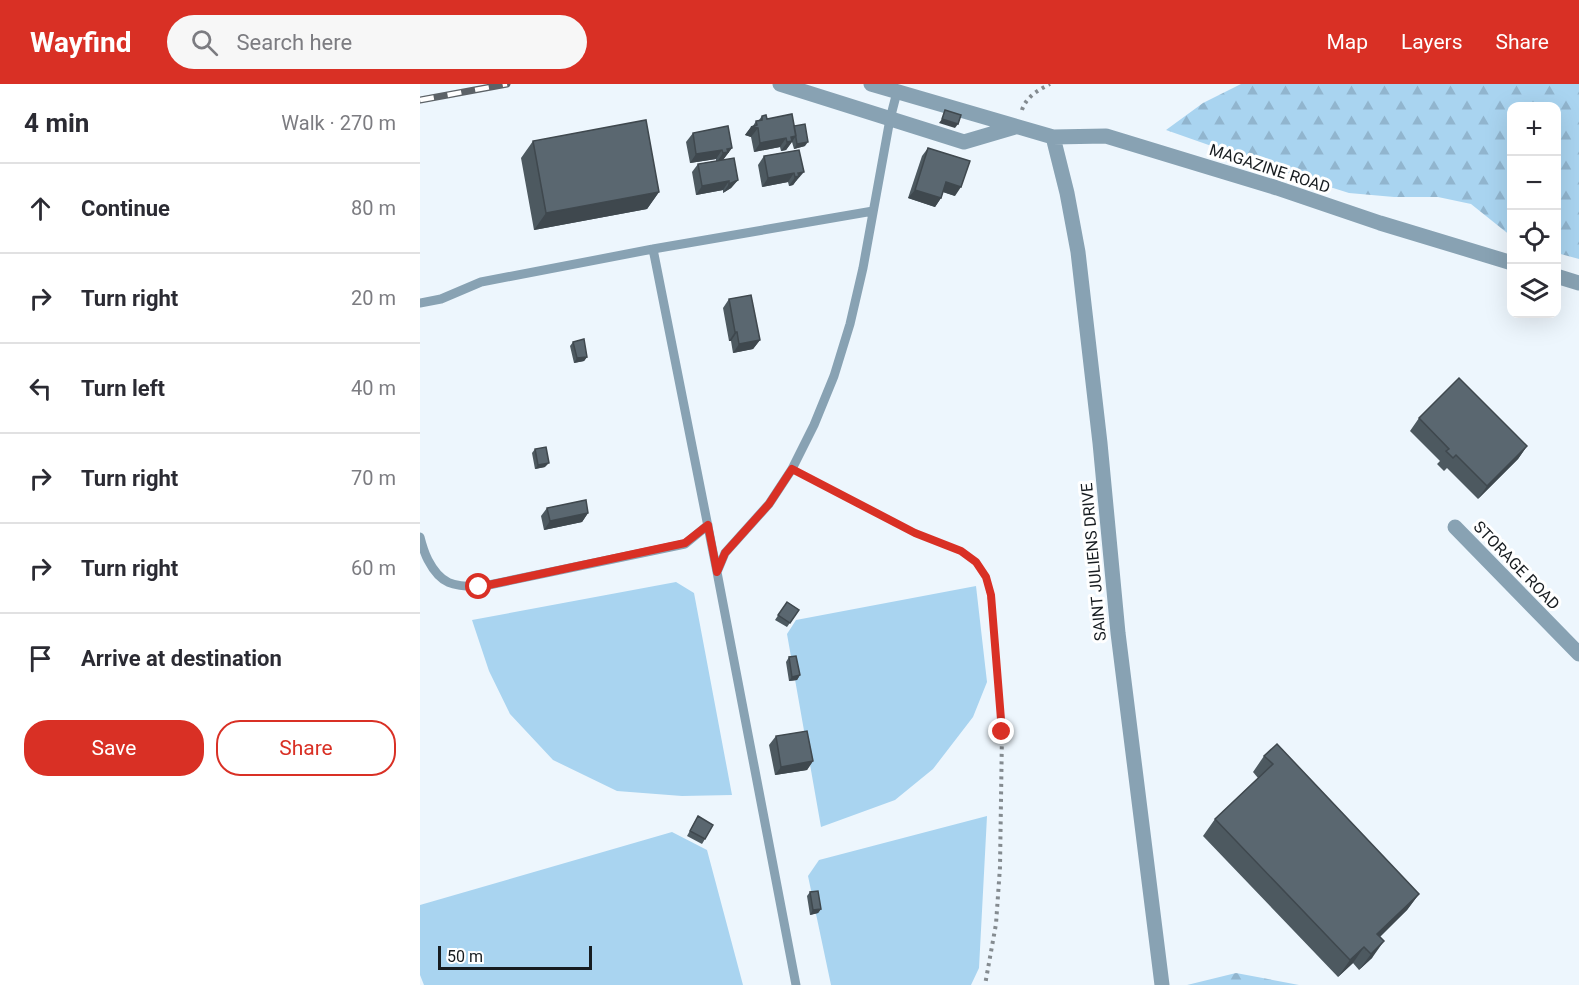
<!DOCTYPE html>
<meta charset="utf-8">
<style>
:root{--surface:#fff;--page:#f7f7f7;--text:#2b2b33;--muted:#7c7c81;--line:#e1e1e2;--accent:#d93025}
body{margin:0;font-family:Roboto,sans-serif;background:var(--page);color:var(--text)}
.controls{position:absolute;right:18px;top:18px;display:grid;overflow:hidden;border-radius:12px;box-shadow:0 6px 24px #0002}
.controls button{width:54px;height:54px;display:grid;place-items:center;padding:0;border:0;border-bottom:2px solid var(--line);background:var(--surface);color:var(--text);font:30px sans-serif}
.scale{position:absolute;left:18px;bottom:15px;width:154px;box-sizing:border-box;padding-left:6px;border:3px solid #171c20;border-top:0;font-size:16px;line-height:21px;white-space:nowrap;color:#171c20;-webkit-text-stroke:4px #fff;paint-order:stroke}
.stop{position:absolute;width:18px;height:18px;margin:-14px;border:4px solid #d93025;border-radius:50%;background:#fff}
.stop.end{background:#d93025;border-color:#fff;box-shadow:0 2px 6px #0008}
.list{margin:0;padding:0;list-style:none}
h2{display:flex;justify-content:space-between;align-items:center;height:78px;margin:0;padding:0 24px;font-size:26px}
h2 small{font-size:20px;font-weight:400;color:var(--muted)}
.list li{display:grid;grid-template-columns:39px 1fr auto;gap:18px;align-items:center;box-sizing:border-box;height:90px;padding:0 24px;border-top:2px solid var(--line)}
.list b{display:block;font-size:22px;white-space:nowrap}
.list em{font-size:20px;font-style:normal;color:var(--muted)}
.actions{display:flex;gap:12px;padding:18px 24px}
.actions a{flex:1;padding:14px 0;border:2px solid var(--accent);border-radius:24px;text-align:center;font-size:21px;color:var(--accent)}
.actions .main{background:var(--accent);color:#fff}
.icon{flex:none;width:33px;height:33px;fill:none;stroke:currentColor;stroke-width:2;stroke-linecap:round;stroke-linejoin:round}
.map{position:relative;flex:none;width:1159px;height:901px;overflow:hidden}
header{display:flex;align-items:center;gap:36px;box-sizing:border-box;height:84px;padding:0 30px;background:var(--accent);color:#fff}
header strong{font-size:28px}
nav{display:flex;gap:33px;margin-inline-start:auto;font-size:21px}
.search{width:420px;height:54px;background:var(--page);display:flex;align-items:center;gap:15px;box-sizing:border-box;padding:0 21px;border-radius:33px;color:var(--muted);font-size:22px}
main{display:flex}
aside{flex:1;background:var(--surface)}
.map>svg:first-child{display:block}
.grass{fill:#a9d4f0}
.forest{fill:url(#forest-firs)}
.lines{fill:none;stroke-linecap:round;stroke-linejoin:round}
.path{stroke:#848b90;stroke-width:4;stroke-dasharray:3 4.5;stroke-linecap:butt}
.service{stroke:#88a2b3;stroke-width:9}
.minor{stroke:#88a2b3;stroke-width:15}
.rail-casing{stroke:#5c6267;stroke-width:7}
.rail{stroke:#fff;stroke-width:4.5;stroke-dasharray:14;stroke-linecap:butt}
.wall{fill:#4d5960}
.shaded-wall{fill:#3f484e}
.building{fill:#5a6770;stroke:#3f484e;stroke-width:1.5}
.route{stroke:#d93025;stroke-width:8}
.labels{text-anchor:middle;stroke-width:6;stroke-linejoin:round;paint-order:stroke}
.street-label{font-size:16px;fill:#171c20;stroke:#fff}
</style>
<header>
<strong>Wayfind</strong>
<div class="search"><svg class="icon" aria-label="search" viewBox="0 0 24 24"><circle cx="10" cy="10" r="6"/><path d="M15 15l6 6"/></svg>Search here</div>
<nav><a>Map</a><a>Layers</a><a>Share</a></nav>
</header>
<main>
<aside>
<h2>4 min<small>Walk · 270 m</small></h2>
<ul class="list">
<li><svg class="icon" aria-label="ahead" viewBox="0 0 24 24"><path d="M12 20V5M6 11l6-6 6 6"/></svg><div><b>Continue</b></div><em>80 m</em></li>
<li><svg class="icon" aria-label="right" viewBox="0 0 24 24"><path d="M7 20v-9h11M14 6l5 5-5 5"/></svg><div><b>Turn right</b></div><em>20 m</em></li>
<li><svg class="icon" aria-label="left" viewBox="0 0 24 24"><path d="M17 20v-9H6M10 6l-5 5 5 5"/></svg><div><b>Turn left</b></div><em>40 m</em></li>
<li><svg class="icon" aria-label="right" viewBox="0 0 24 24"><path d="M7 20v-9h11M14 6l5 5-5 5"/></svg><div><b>Turn right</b></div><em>70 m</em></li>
<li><svg class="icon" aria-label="right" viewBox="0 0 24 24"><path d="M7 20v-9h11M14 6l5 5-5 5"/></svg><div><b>Turn right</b></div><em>60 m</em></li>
<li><svg class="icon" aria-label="arrive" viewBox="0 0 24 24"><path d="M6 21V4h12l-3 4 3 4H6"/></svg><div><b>Arrive at destination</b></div></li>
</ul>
<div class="actions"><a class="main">Save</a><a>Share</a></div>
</aside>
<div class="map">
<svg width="1159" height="901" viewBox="0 0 1159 901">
<defs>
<pattern id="forest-firs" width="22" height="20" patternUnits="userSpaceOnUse" patternTransform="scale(1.5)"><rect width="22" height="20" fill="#a9d4f0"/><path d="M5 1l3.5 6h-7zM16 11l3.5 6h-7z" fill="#91b5ce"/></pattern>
</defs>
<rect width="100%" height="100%" fill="#edf6fd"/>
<!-- grass -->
<path class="grass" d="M256,498l18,11 38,202 -50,1 -65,-5 -64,-31 -43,-46 -21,-43 -17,-51z
M556,502l11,96 -14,35 -40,52 -38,31 -74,27 -34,-193 9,-14z
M567,732l-8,152 -8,17h-140l-23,-109 11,-16z
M252,748l35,18 36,135h-319l-4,-10v-70z"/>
<!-- forest -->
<path class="forest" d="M821,0h338v175l-22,-6 -1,-147h-44l-1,130 -40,-32 -33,-7h-44l-45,-4 -35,-11 -148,-52 37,-27z
M816,889l63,12h-112z"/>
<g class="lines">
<!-- path -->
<path class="path" d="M602,26c4,-13 16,-20 28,-26
M383,391l112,58 46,18 15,11 10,15 8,47 8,108 -2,135 -4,57 -11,61"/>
<!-- service -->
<path class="service" d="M233,165l64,323
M0,219l21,-4 40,-17 172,-33 220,-38
M0,453c2,8 4,15 8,23 13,25 25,26 51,27l206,-43 23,-19
M376,901l-79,-413 8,-19 44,-49 23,-35 22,-44 20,-49 16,-52 13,-56 27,-149 7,-27"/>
<!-- minor -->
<path class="minor" d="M360,0l184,58 51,-15
M451,0l182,53 53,-1 171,52 103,35 132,40
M633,53l14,56 11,59 22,191 18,190 44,352
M1136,192l23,7
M1035,443l124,127"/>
<defs>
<path id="rail" d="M0,16l87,-16"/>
</defs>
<!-- rail casing -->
<use href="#rail" class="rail-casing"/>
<!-- rail -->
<use href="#rail" class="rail"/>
</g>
<!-- wall -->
<path class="wall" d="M342,32l5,3 27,7 11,20 -11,3 -2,-7 -6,8 -5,1 -1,-4 -26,5 -3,-15 -6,-2 6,-8 2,-1 3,-5 3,-1z
M273,49l39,15 -9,12 15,20 -7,8 -8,5v-3l-27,5 -4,-23 6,-8 18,-3v-2l-26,4 -4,-21z
M113,57l126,51 -12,17 -113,21 -13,-72z
M508,64l27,48 -12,-4 -2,6 -6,9 -27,-9 14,-42z
M379,66l-2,30 -1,1 -3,4 -4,1 -1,-4 -26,5 -4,-22 6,-9z
M309,215l31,41 -7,9 -20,4 -2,-12h-2l-6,-33z
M153,258l14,15 -3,4 -10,2 -4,-17z
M999,334l108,28 -9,13 -40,40 -31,-31 -3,3 -7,-7 3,-3 -30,-30z
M115,365l10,18 -10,2 -3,-16z
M127,424l41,5 -6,9 -38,8 -3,-14z
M367,518l12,8 -12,17 -12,-7z
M369,573l11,18 -3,5 -8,1 -3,-19z
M356,652l37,25 -6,9 -32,5 -6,-30z
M844,672l155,138 -12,16 -27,27 -8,21 -13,12 -6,-7 -15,14 -135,-141 12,-17 43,-41 -5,-6z
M278,732l7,23 -3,5 -15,-8z
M390,808l11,17 -3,4 -8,2 -3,-19z"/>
<!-- shaded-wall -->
<path class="shaded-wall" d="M522,35l16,5 -3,4 -16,-5z
M331,43l7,1 -7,9 -6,-2z
M376,52l-10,14 -5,1 10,-14z
M366,54l-6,9 -26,5 6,-9z
M388,58l-3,4 -11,3 3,-5z
M312,64l-10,13 -5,1 6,-9 4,-4z
M302,66l-6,9 -26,4 6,-9z
M384,88l-7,8 -1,1 -3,4 -4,1 9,-13z
M374,89l-6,9 -26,5 6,-9z
M318,96l-7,8 -8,5 6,-9z
M309,97l-6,9 -27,5 6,-9z
M526,98l15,5 -6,9 -15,-5z
M495,106l26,8 -6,9 -27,-9z
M239,108l-12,17 -113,21 12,-17z
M315,248h2l-6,9h-2z
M340,256l-7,9 -20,4 6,-9z
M167,273l-3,4 -10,2 3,-5z
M1107,362l-9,13 -40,40 9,-13z
M129,379l-4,4 -10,2 3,-4z
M168,429l-6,9 -38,8 6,-9z
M380,591l-3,5 -8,1 3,-4z
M393,677l-6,9 -32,5 6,-8z
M999,810l-12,16 -42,41 12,-17z
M401,825l-3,4 -8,2 3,-5z
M964,857l-12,17 -13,12 12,-16z
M944,863l-11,16 -15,14 12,-17z"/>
<!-- building -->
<path class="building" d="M525,26l16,5 -3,9 -16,-5z
M372,30l4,22 -5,1 1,4 -5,1 -1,-4 -26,5 -2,-15 -7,-1 6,-2 -1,-4 6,-1v-4l4,-1 1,4z
M226,36l13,72 -113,21 -13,-72z
M385,40l3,18 -11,2 -3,-18z
M308,42l4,22 -5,1 1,3 -5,1 -1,-3 -26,4 -3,-21z
M508,64l42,13 -9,26 -15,-5 -5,16 -26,-8z
M379,66l5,22 -6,1 1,3 -4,1 -1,-4 -26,5 -4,-22z
M314,74l4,22 -9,4v-3l-27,5 -4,-22z
M331,211l9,45 -21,4 -2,-12h-2l-6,-33z
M164,255l3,18 -10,1 -4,-16z
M1039,294l68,68 -40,40 -31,-31 -3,3 -7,-7 3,-2 -30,-31z
M126,363l3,16 -11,2 -3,-16z
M166,416l2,13 -38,8 -3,-13z
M367,518l12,8 -9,13 -12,-8z
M376,572l4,19 -8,2 -3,-20z
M387,647l6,30 -32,6 -5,-31z
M857,660l142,150 -42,40 7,7 -13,13 -7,-7 -14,13 -135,-141 58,-55 -9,-8z
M278,732l15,9 -8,14 -15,-8z
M398,807l3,18 -8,1 -3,-18z"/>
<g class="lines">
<!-- route -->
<path class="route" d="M59,503l206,-44 23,-18 9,47 8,-19 44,-49 23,-35 123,64 46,18 15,11 10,15 5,18 11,137"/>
</g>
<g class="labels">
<!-- street labels -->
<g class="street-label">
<text transform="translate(850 84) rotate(18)" y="6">MAGAZINE ROAD</text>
<text transform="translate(673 478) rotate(-95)" y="6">SAINT JULIENS DRIVE</text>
<text transform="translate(1097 481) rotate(46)" y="6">STORAGE ROAD</text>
</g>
</g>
</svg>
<div class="controls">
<button>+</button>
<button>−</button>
<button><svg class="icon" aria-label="locate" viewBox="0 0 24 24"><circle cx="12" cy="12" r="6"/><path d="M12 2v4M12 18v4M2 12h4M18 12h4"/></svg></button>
<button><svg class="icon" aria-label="layers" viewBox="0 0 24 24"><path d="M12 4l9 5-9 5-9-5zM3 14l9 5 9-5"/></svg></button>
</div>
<div class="scale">50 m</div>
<div class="stop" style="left:59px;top:503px"></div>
<div class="stop end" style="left:582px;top:648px"></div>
</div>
</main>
